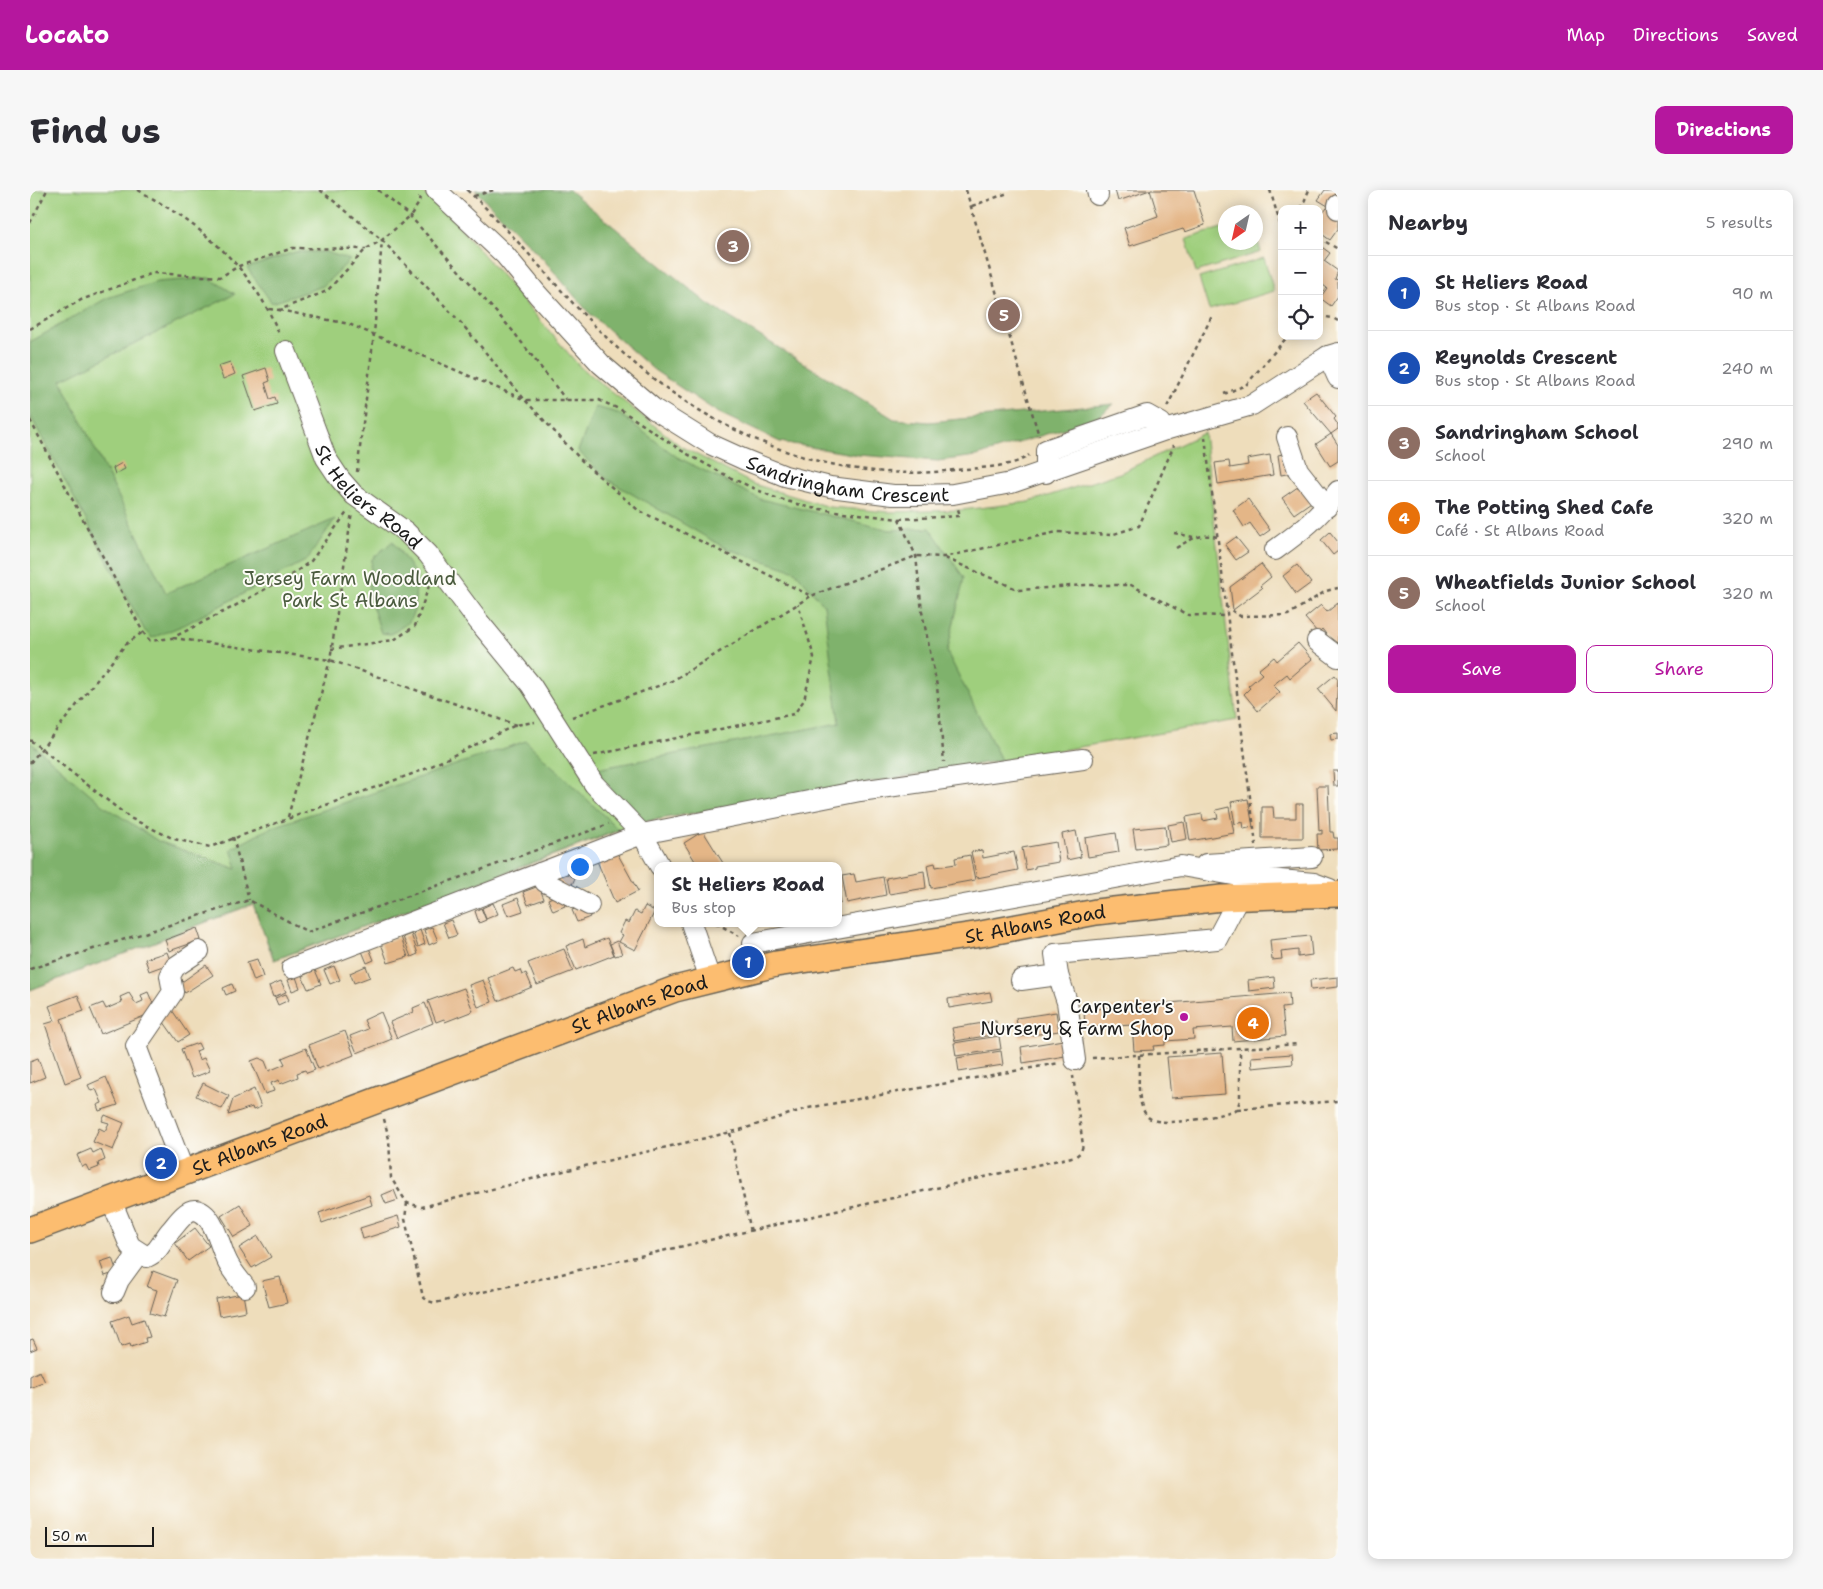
<!DOCTYPE html>
<meta charset="utf-8">
<style>
:root{--surface:#fff;--page:#f7f7f7;--text:#2b2b33;--muted:#7c7c81;--line:#e1e1e2;--accent:#b5179e}
body{margin:0;font-family:"Shantell Sans",sans-serif;background:var(--page);color:var(--text)}
.controls{position:absolute;right:15px;top:15px;display:grid;overflow:hidden;border-radius:10px;box-shadow:0 2px 12px #0003}
.controls button{width:45px;height:45px;display:grid;place-items:center;padding:0;border:0;border-bottom:1px solid var(--line);background:var(--surface);color:var(--text);font:25px sans-serif}
.compass{position:absolute;left:1188px;top:15px;width:45px;height:45px;border-radius:50%;background:var(--surface);box-shadow:0 2px 12px #0003;rotate:214deg}
.scale{position:absolute;left:15px;bottom:12px;width:109px;box-sizing:border-box;padding-left:5px;border:2px solid #1c1c1c;border-top:0;font-size:14px;line-height:18px;white-space:nowrap;color:#1c1c1c;-webkit-text-stroke:4px #fdfcf7;paint-order:stroke}
.you{position:absolute;left:549px;top:676px;width:18px;height:18px;margin:-12px;border:4px solid #fff;border-radius:50%;background:#1a73e8;box-shadow:0 0 0 8px #1a73e833}
.badge{display:grid;place-items:center;width:32px;height:32px;border-radius:50%;background:var(--accent);color:#fff;font-size:16px;font-weight:700}
.pin{position:absolute;translate:-50% -50%;border:2px solid #fff;box-shadow:0 1px 5px #0006}
.popup{position:absolute;left:624px;top:672px;width:188px;height:65px;box-sizing:border-box;display:grid;place-content:center;border-radius:10px;background:var(--surface);filter:drop-shadow(0 1px 4px #0005);font-size:16px;white-space:nowrap;color:var(--muted)}
.popup b{font-size:19px;color:var(--text)}
.popup::after{content:'';position:absolute;left:50%;top:100%;margin-left:-10px;border:10px solid transparent;border-top-color:var(--surface)}
.list{margin:0;padding:0;list-style:none}
h2{display:flex;justify-content:space-between;align-items:center;height:65px;margin:0;padding:0 20px;font-size:21px}
h2 small{font-size:16px;font-weight:400;color:var(--muted)}
.list li{display:grid;grid-template-columns:32px 1fr auto;gap:15px;align-items:center;box-sizing:border-box;height:75px;padding:0 20px;border-top:1px solid var(--line)}
.list b{display:block;font-size:19px;white-space:nowrap}
.list p{margin:0;font-size:16px;white-space:nowrap;color:var(--muted)}
.list em{font-size:16px;font-style:normal;color:var(--muted)}
.actions{display:flex;gap:10px;padding:15px 20px}
.actions a{flex:1;padding:11px 0;border:1px solid var(--accent);border-radius:10px;text-align:center;font-size:18px;color:var(--accent)}
.actions .main{background:var(--accent);color:#fff}
.icon{flex:none;width:28px;height:28px;fill:none;stroke:currentColor;stroke-width:2;stroke-linecap:round;stroke-linejoin:round}
.map{position:relative;flex:none;width:1308px;height:1369px;overflow:hidden;border-radius:10px}
header{display:flex;align-items:center;gap:30px;box-sizing:border-box;height:70px;padding:0 25px;background:var(--accent);color:#fff}
header strong{font-size:24px}
nav{display:flex;gap:28px;margin-inline-start:auto;font-size:18px}
.intro{display:flex;align-items:center;justify-content:space-between;box-sizing:border-box;height:120px;padding:0 30px}
h1{margin:0;font-size:35px}
.button{padding:12px 22px;border-radius:10px;background:var(--accent);color:#fff;font-size:18px;font-weight:700}
main{display:flex;gap:30px;padding:0 30px}
aside{flex:1;background:var(--surface);border-radius:10px;box-shadow:0 2px 12px #0003}
.map>svg:first-child{display:block}
.green{fill:#9fcf7d;stroke:#5e764c}
.forest{fill:#7fb26c;stroke:#4e6744}
.building{fill:#e4b687}
.lines{fill:none;stroke-linecap:round;stroke-linejoin:round}
.minor-casing{stroke:#666054;stroke-width:22}
.major-casing{stroke:#666054;stroke-width:28}
.path{stroke:#666054;stroke-width:2.5;stroke-dasharray:4 4;stroke-linecap:butt}
.minor{stroke:#fff;stroke-width:20}
.major{stroke:#fcbd6f;stroke-width:25}
.poi-dot{fill:#b5179e;stroke:#fdfcf7;stroke-width:2}
.labels{text-anchor:middle;stroke-width:4;stroke-linejoin:round;paint-order:stroke}
.street-label{font-size:19px;fill:#1c1c1c;stroke:#fdfcf7}
.park-label{font-size:19px;fill:#4a5b3e;stroke:#fdfcf7}
.poi-label{font-size:19px;fill:#1c1c1c;stroke:#fdfcf7;text-anchor:end}
</style>
<header>
<strong>Locato</strong>
<nav><a>Map</a><a>Directions</a><a>Saved</a></nav>
</header>
<div class="intro"><h1>Find us</h1><a class="button">Directions</a></div>
<main>
<div class="map">
<svg width="1308" height="1369" viewBox="0 0 1308 1369">
<rect width="100%" height="100%" fill="#fdfcf7"/>
<filter id="ink" filterUnits="userSpaceOnUse"><feTurbulence type="fractalNoise" baseFrequency=".02" numOctaves="2"/><feDisplacementMap in="SourceGraphic" scale="10" xChannelSelector="R" yChannelSelector="G"/><feConvolveMatrix kernelMatrix="1 2 1 2 8 2 1 2 1" color-interpolation-filters="sRGB"/></filter>
<filter id="wash" filterUnits="userSpaceOnUse"><feTurbulence type="fractalNoise" baseFrequency=".0096" numOctaves="4" result="noise"/><feDisplacementMap in="SourceGraphic" scale="20" xChannelSelector="R" yChannelSelector="G"/><feGaussianBlur stdDeviation="1.12" result="paint"/><feColorMatrix in="noise" values="0 0 0 0 0 0 0 0 0 0 0 0 0 0 0 0 0 1.4 0 .05"/><feComposite in="paint" operator="in"/></filter>
<g filter="url(#wash)">
<rect width="100%" height="100%" fill="#edb"/>
<!-- green -->
<path class="green" d="M0,0h390l33,29 128,149 101,79 71,37 76,23 60,5 73,-2 67,-8 91,-29 84,-40 33,287 -595,102 -368,138 -21,-56 -223,86z
M1195,37l1,15h30v-8l5,18 -65,20 -10,-33z
M1234,68l10,33 -65,19 -10,-32z"/>
<!-- forest -->
<path class="forest" d="M445,0h94l139,114 186,115 35,3 185,-18 -17,14 -120,38 -39,5 -80,-6 -78,-13 -63,-30 -63,-42 -66,-58 -44,-52z
M265,62h31l24,8 -27,26 -51,17 -25,-35z
M179,88l26,16 -174,86 105,213 169,-74 -28,41 -121,64 -34,14 -7,-7 -115,-216v-73l77,-44 50,-16z
M565,217l23,6 59,44 83,42 130,31 40,-2 34,50 -17,74 54,108 -359,62 -51,-52 248,-47 -15,-118 -29,-34 -70,-23 -117,-68 -30,-29z
M363,351l24,36 -3,34 -5,11 -18,12 -10,-1 -13,-40 4,-34z
M496,551l93,89 -345,130 -21,-56 -223,86v-248l73,63 55,36 79,28 -6,-20 39,-21z"/>
<g id="blocks">
<!-- building -->
<path class="building" d="M1085,0h79l11,35 -20,7 -2,-3 -53,17 -6,-18 34,-12 -8,-26 -32,11z
M1295,0h13l-10,16 -10,-6z
M1296,17l12,10v12l-8,11 -11,-8v-16z
M1289,55l11,8 -6,8 14,10 -3,8 3,1v16l-7,10 -11,-8 7,-10 -8,-6z
M200,172l5,12 -12,5 -5,-13z
M236,178l4,13 -5,2 5,16 5,-2 2,7 -22,7 -12,-35z
M1286,202l20,25 -2,2 4,6v4l-7,5 7,11v16l-8,5 -14,-22 15,-10 -28,-33z
M1258,263l4,20 -11,2 -3,-20z
M1240,265l3,20 -55,9 -3,-21 14,-2 1,7 18,-3 -1,-6z
M92,273l3,6 -10,5 -2,-6z
M1272,294l12,16 -20,14 -12,-16z
M1218,309l22,31 -10,7 -10,-14 -6,4 -11,-17z
M1300,342l8,10v9l-5,4 -12,-15z
M1206,347l12,15 -12,8 -11,-15z
M1231,374l10,13 -11,9 2,2 -29,22 -3,-23z
M1267,375l14,18 -15,11 -13,-18z
M1308,413v46l-16,-20 -4,4 -13,-15 16,-13 6,7z
M1268,453l14,16 -22,19 -3,-4 -14,11 7,7 -22,19 -14,-17 6,-6 -2,-2 14,-12 -4,-4 16,-13 3,4z
M1305,485l3,4 -2,32 -18,-22z
M1308,543v6l-7,1 -1,-6z
M1303,581h5v15h-4z
M1287,596h11l2,46h3l1,6h4v11l-20,1 -1,-16h5v-4l-3,1z
M1218,609l5,28 -9,2 -1,-7 -8,2 -4,-22z
M1266,614h7v34h-41v-31h11l1,11h22z
M1199,617l5,26 -44,8 -4,-24 16,-3 1,7 15,-3 -2,-8z
M1154,632l3,17 -16,3 -3,-17z
M1135,636l2,19 -31,4 -3,-20z
M673,641l20,32 -4,3h-21l-14,-23z
M1046,641l5,26 -14,3 -5,-26z
M1086,643l3,19 -31,5 -3,-19z
M1026,652l3,20 -24,4v2l-9,2 -4,-22z
M952,660l1,8 31,-6 4,18 -41,8 -6,-26z
M586,661l22,40 -23,12 -18,-42z
M940,665l5,25 -44,8 -4,-23 8,-2 1,4 20,-3 -1,-6z
M894,681l2,17 -37,6 -3,-16z
M533,682l12,6 -5,11 -13,-7z
M824,684l2,8 27,-5 3,18 -39,8 -5,-27z
M808,686l3,12h-3z
M509,696l5,13 -16,6 -5,-13z
M808,701l3,12 -3,1z
M530,704l5,12 -12,5 -5,-12z
M488,708l5,13 -15,5 -5,-12z
M463,713l5,11 -12,5 -4,-11z
M555,715l5,12 -13,5 -5,-12z
M615,716l10,5 -20,39 -16,-8 4,-7 -4,-2 6,-12 4,2 6,-12 6,3z
M451,718l5,12 -7,3 -4,-12z
M421,730l6,15 -8,3 -6,-15z
M402,737l6,14 -9,4 -5,-15z
M167,738l4,12 -32,11 -4,-11z
M390,740l5,14 -7,3 -5,-14z
M381,744l7,20 -7,3 -8,-20z
M1280,746l2,19 -14,2v-7l-17,2 1,7 -10,1 -2,-20z
M371,747l7,20 -20,6 -7,-20z
M577,748l7,17 -38,15 -10,-24 17,-7 2,8z
M587,751l5,13 -7,2 -5,-12z
M339,758l5,12 -7,3 -5,-12z
M534,759l9,22 -36,14 -9,-22z
M137,762l4,11 -22,8 -4,-12z
M227,769l6,18 -9,4 -7,-19z
M176,775l7,10 -28,18 -6,-9z
M304,776l6,14 -10,4 -6,-14z
M336,776l4,11 -16,6 -4,-10z
M483,778l2,4 5,-2 2,5 4,-2 6,14 -34,14 -10,-23z
M285,780l6,14 -13,5 -6,-13z
M266,787l4,11 -8,3 -4,-11z
M1244,787l1,11 -26,3 -1,-11z
M1308,787v10l-27,3 -1,-10z
M453,790l9,22 -14,5 -9,-22z
M251,791l5,11 -13,5 -4,-11z
M202,794l3,7 -9,4 -3,-7z
M434,798l9,23 -28,11 -1,-3 -8,3 -8,-21z
M118,802l8,19 -55,23 -11,-26 13,-5 3,6 16,-7 -2,-5 9,-4 7,11 7,-3 -2,-6z
M960,802l2,9 -43,7 -1,-9z
M1259,803l1,14 -8,1 3,28 -52,5 -1,-14 -39,3 1,9 -29,2v4l-12,1 1,4 -20,1 -2,-26 -47,3 -1,-18z
M256,804l3,6 -11,5 -3,-7z
M48,805l6,16 -23,8 20,58 -16,6 -20,-59 10,-3 -6,-15z
M395,813l8,20 -36,15 -7,-16 24,-10 -1,-4z
M142,820l17,25 -11,7 -17,-24z
M351,822l11,27 -35,14 -7,-17 18,-7 -4,-9z
M1026,822l3,19 -40,6 -3,-19z
M966,831l2,13 -43,7 -3,-13z
M315,841l9,24 -36,14 -9,-24z
M969,846l2,13 -45,7 -2,-13z
M1033,850l2,16 -42,7 -2,-16z
M168,853l3,6 -5,2 3,9 5,-2 6,13 -18,7 -11,-29z
M276,858l9,22 -8,3 -2,-3 -8,3 1,4 -18,7 -1,-4 -8,3 3,8 -9,3 -14,-33 8,-3 6,3 4,10 16,-7 -3,-6z
M971,861l2,14 -44,7 -2,-14z
M1192,863l3,41 -54,4 -4,-41z
M1262,864l1,10 -41,4 -1,-11z
M8,868l7,19 -15,6v-22z
M76,887l12,28 -19,6 -2,-6 5,-2 -6,-14 -5,2 -3,-6z
M173,893l26,13 -7,13 -26,-13z
M224,899l7,18 -8,3 -1,-3 -24,8 5,-16z
M75,925l19,8 -11,27 -20,-8 6,-14 6,3 4,-8 -7,-2z
M61,959l2,4 8,-4 4,11 -7,3 1,4 -10,4 -3,-6 -4,2 -5,-12z
M364,1000l4,10 -12,4 -4,-9z
M339,1005l3,10 -50,18 -3,-10z
M210,1014l13,22 -19,11 -13,-21z
M368,1026l3,11 -38,12 -3,-11z
M165,1038l14,18 -21,15 -13,-18z
M228,1046l13,21 -19,11 -13,-20z
M82,1068l5,14 -12,4 -5,-14z
M123,1081l24,9 -13,37 -14,-4 7,-23 -10,-3z
M250,1087l7,26 -18,4 -7,-26z
M213,1104l3,17 -27,5 -3,-17z
M99,1125l3,8 12,-4 6,18 -5,1 1,4 -15,5 -1,-3 -9,3 -9,-26z
M3,1149l4,9 -7,3v-11z
M10,1181l5,11 -15,6v-12z"/>
</g>
</g>
<g filter="url(#ink)">
<use href="#blocks" fill-opacity="0" stroke="#666054" stroke-width="1"/>
<g class="lines">
<defs>
<g id="minor">
<path id="s1" d="M406,0l69,65 33,40 63,69 53,45 56,35 33,15 42,17 45,11 63,8h26l34,-1 58,-11 154,-53 87,-25 76,-49 10,-3"/>
<path d="M1067,0l1,5"/>
<path d="M1308,15v4"/>
<path id="s2" d="M256,161l40,107 14,21 14,16 52,37 22,22 51,68 52,63 63,99 48,50 18,32"/>
<path d="M1298,166l10,22"/>
<path d="M1257,247l11,33 29,37"/>
<path d="M1016,283v-23l101,-35 14,8 4,7"/>
<path d="M1245,360c25,-18 46,-34 63,-59"/>
<path d="M1287,451l21,16"/>
<path d="M1176,674l106,-7"/>
<path d="M510,683l5,9 44,23"/>
<path d="M661,733l19,56"/>
<path d="M723,753l428,-77 64,11 69,6 16,6"/>
<path d="M262,778l350,-134 218,-43 223,-32"/>
<path d="M1028,785l9,27 8,58"/>
<path d="M991,790l37,-5 -3,-21 162,-15 22,-42"/>
<path d="M154,982l-48,-126 37,-54 -3,-16 5,-9 24,-16"/>
<path d="M81,1010l19,46 17,11c14,-6 15,-18 25,-28 5,-6 15,-20 23,-19 19,2 25,38 32,51 4,9 12,18 18,26"/>
<path d="M84,1102l5,-12 19,-26"/>
</g>
<g id="major">
<path id="s3" d="M0,1040l645,-241 101,-25 205,-30 115,-22 126,-14 116,-4"/>
</g>
</defs>
<!-- minor casing -->
<use href="#minor" class="minor-casing"/>
<!-- major casing -->
<use href="#major" class="major-casing"/>
<!-- path -->
<path class="path" d="M108,0c64,36 114,76 142,146
M290,0l62,50 80,84 63,76h74l22,10 61,41 47,26 44,20 38,11 88,11 17,37 6,56 15,74 7,76
M348,0l32,26 102,114 54,70
M437,0c50,46 91,101 140,148 88,87 212,146 338,133 20,-3 69,-2 84,-16
M936,0l73,246
M1240,0l12,40
M444,6l20,-6
M942,16l36,-13
M1271,19l8,-19
M0,33l17,-33
M1289,48l19,11
M239,119l10,1 48,-19 39,-42 16,-9 28,-24 9,-13 1,-8
M249,120l70,14 176,76 59,63 54,47 173,86 105,-40 28,1 113,-25 54,3 28,-9 35,-81
M1289,126l14,2 5,3
M0,139l51,-29 72,-27 67,4 19,-11 54,-18 73,1
M1194,204l22,-9 42,-49
M1137,217l46,-93
M0,230l113,212 7,9 22,-3 61,-31 61,-34 17,-12 37,-50
M1175,247l51,408
M327,282l17,-138 8,-94
M869,329l61,-3 -2,-7
M1144,343l19,4
M1146,358c15,-9 24,-15 41,-11
M915,368l74,32 66,-5h46l57,30 39,1
M1195,416l15,10 48,-1 38,-24 12,-3
M143,448l157,22 186,65
M301,459l63,-9 21,-14 15,-43
M542,527l100,-36 139,-85
M0,550l100,78 44,21 36,8 213,-77 93,-45 19,-3
M564,565l200,-41 10,-14 10,-43 -16,-53
M0,573l96,-119 17,-12
M258,627l42,-157 22,-148
M203,647l16,63
M686,733l23,13
M0,779l219,-69 59,32 301,-108
M1109,865c1,18 -4,46 8,61 11,14 75,0 90,-7l3,-9v-52
M1062,868l208,-14
M1207,919l101,-8
M354,929l5,20 2,39 16,25 15,4 133,-34 185,-43 68,-22 251,-45
M700,943l21,99
M377,1013l-2,16 18,78 5,4 7,2 641,-147 5,-4 2,-7 -10,-69"/>
<!-- minor -->
<use href="#minor" class="minor"/>
<!-- major -->
<use href="#major" class="major"/>
</g>
</g>
<!-- markers -->
<circle class="poi-dot" cx="1154" cy="827" r="5"/>
<g class="labels">
<!-- street labels -->
<g class="street-label">
<text dy="7" stroke="none"><textPath href="#s1" startOffset="520">Sandringham Crescent</textPath></text>
<text dy="7" stroke="none"><textPath href="#s2" startOffset="172">St Heliers Road</textPath></text>
<text dy="7" stroke="none"><textPath href="#s3" startOffset="1055">St Albans Road</textPath></text>
<text dy="7" stroke="none"><textPath href="#s3" startOffset="650">St Albans Road</textPath></text>
<text dy="7" stroke="none"><textPath href="#s3" startOffset="245">St Albans Road</textPath></text>
</g>
<!-- park labels -->
<g class="park-label">
<text x="320" y="395">Jersey Farm Woodland<tspan x="320" dy="22">Park St Albans</tspan></text>
</g>
<!-- poi labels -->
<g class="poi-label">
<text x="1144" y="823">Carpenter's<tspan x="1144" dy="22">Nursery &amp; Farm Shop</tspan></text>
</g>
</g>
</svg>
<div class="controls">
<button>+</button>
<button>−</button>
<button><svg class="icon" aria-label="locate" viewBox="0 0 24 24"><circle cx="12" cy="12" r="6"/><path d="M12 2v4M12 18v4M2 12h4M18 12h4"/></svg></button>
</div>
<svg class="compass" viewBox="-18 -18 36 36"><path d="M0-13l5 13h-10z" fill="#e53935"/><path d="M0 13l5-13h-10z" fill="#7c7c81"/></svg>
<div class="scale">50 m</div>
<div class="you"></div>
<div class="pin badge" style="left:718px;top:772px;background:#1a4fb4">1</div>
<div class="popup"><b>St Heliers Road</b>Bus stop</div>
<div class="pin badge" style="left:131px;top:973px;background:#1a4fb4">2</div>
<div class="pin badge" style="left:703px;top:56px;background:#8d6e63">3</div>
<div class="pin badge" style="left:1223px;top:833px;background:#e8710a">4</div>
<div class="pin badge" style="left:974px;top:125px;background:#8d6e63">5</div>
</div>
<aside>
<h2>Nearby<small>5 results</small></h2>
<ul class="list">
<li><span class="badge" style="background:#1a4fb4">1</span><div><b>St Heliers Road</b><p>Bus stop · St Albans Road</p></div><em>90 m</em></li>
<li><span class="badge" style="background:#1a4fb4">2</span><div><b>Reynolds Crescent</b><p>Bus stop · St Albans Road</p></div><em>240 m</em></li>
<li><span class="badge" style="background:#8d6e63">3</span><div><b>Sandringham School</b><p>School</p></div><em>290 m</em></li>
<li><span class="badge" style="background:#e8710a">4</span><div><b>The Potting Shed Cafe</b><p>Café · St Albans Road</p></div><em>320 m</em></li>
<li><span class="badge" style="background:#8d6e63">5</span><div><b>Wheatfields Junior School</b><p>School</p></div><em>320 m</em></li>
</ul>
<div class="actions"><a class="main">Save</a><a>Share</a></div>
</aside>
</main>
